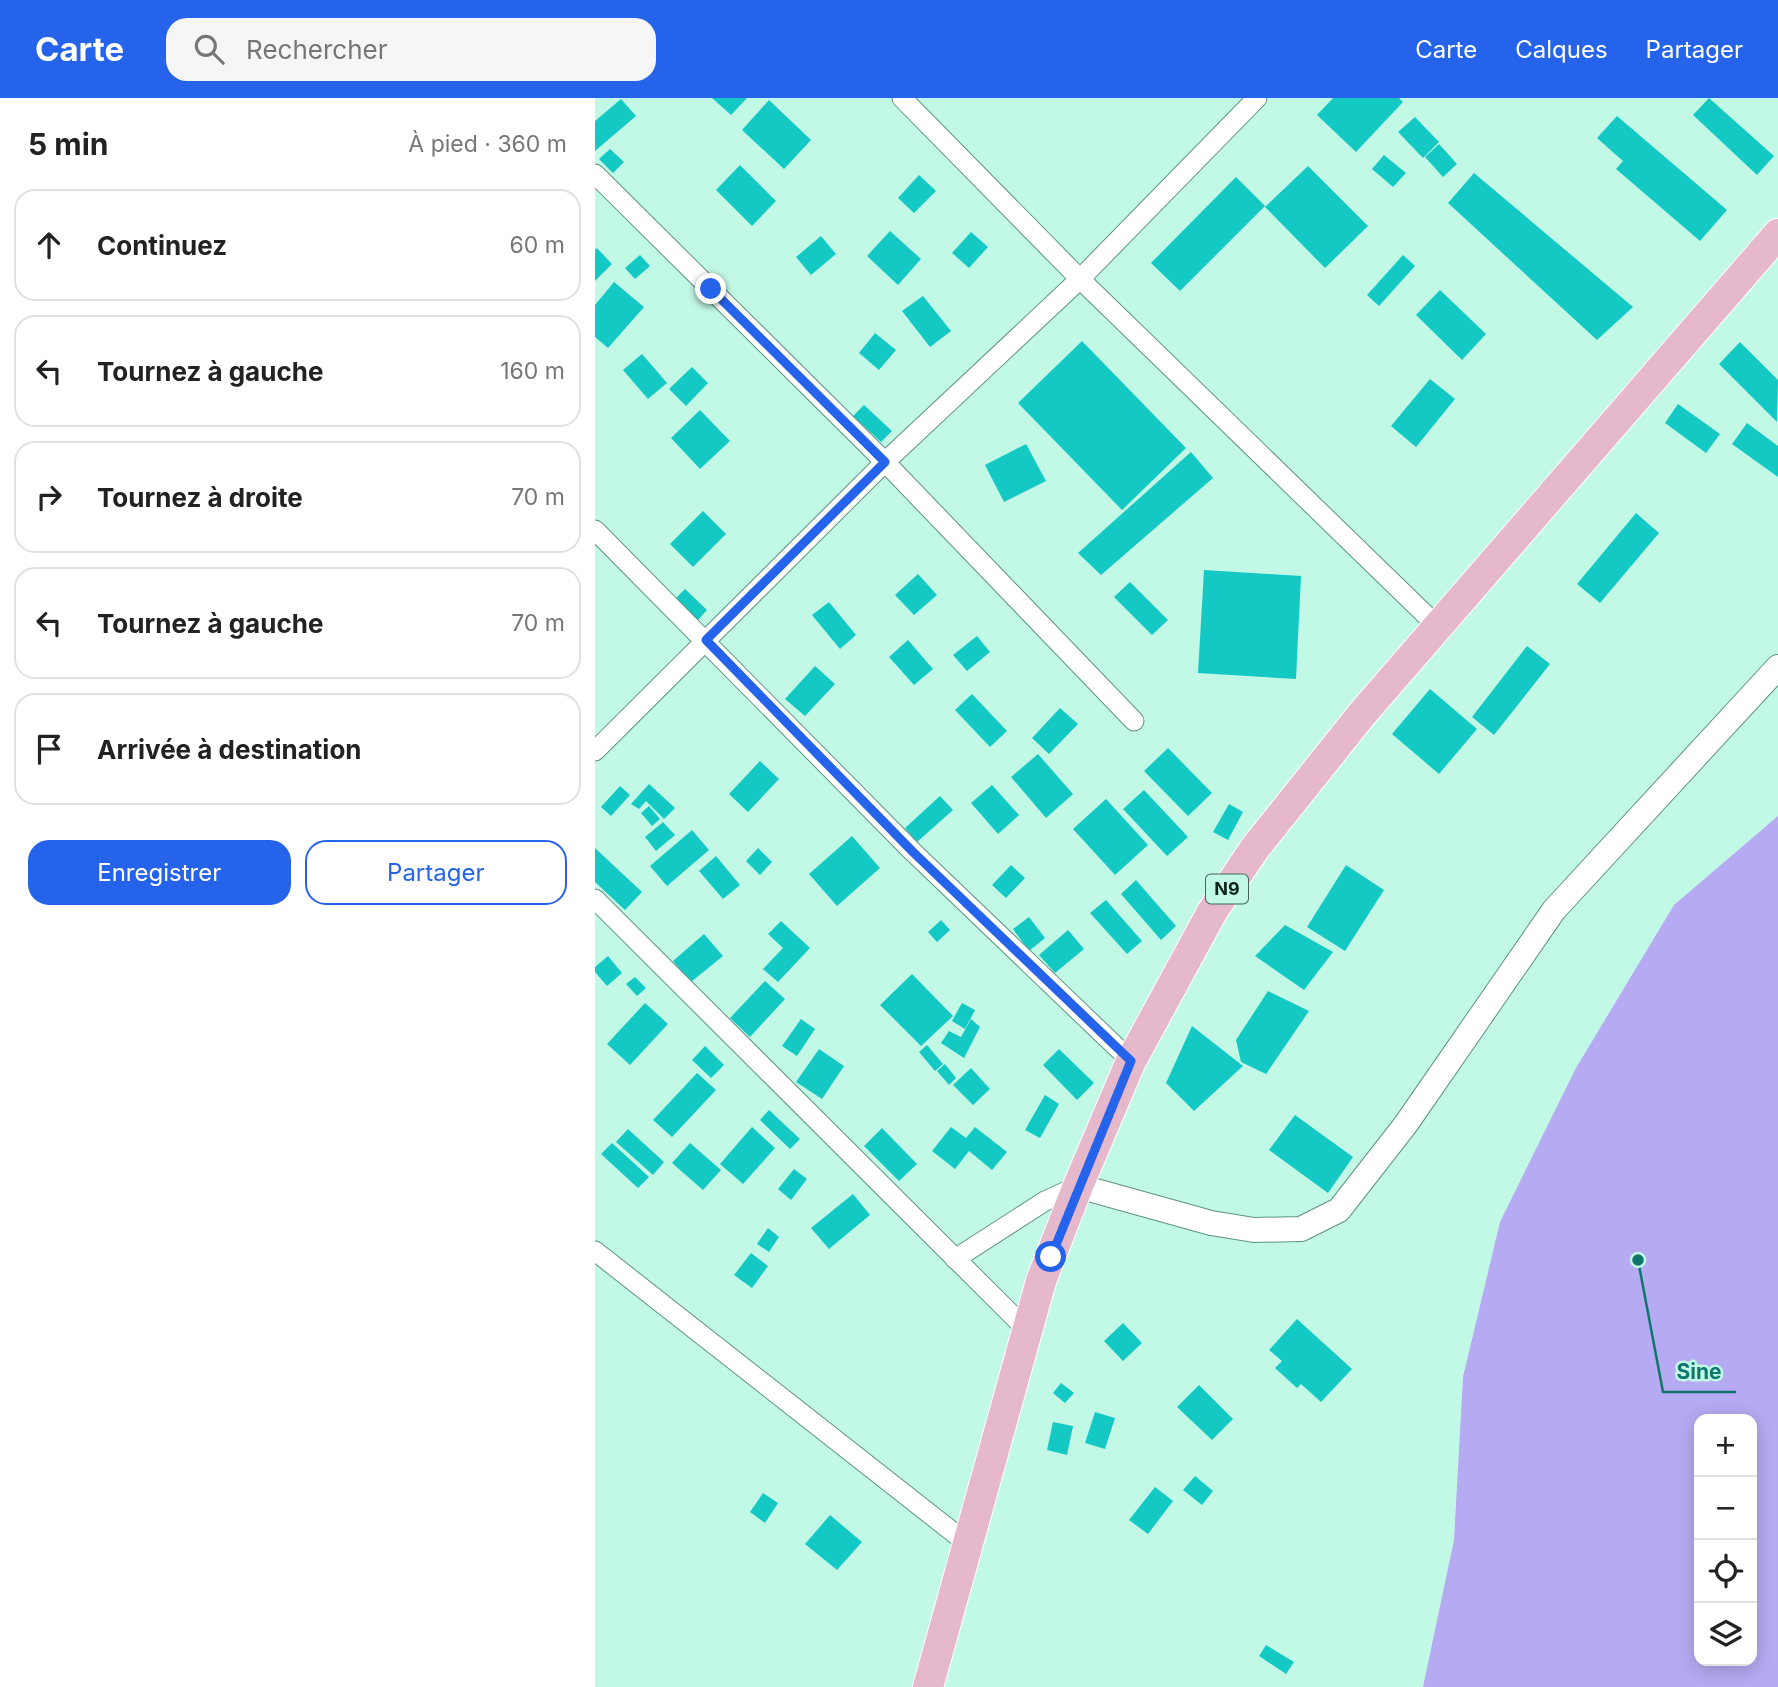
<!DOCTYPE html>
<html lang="fr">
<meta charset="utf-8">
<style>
:root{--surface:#fff;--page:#f6f6f6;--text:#222;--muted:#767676;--line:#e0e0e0;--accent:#2563eb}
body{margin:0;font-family:Inter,sans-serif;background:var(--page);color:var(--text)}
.controls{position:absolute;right:21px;bottom:21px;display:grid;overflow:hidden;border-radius:14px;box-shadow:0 4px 18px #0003}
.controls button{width:63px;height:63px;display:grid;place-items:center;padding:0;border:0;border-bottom:2px solid var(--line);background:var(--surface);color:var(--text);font:35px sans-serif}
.stop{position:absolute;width:21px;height:21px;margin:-16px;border:5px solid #2563eb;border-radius:50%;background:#fff}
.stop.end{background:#2563eb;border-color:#fff;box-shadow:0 2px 7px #0008}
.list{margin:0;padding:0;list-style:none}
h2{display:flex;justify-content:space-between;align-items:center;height:91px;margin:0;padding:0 28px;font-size:30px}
h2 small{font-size:23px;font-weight:400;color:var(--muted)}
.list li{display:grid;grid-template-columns:46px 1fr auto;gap:21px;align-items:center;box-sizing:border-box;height:112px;margin:0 14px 14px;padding:0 14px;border:2px solid var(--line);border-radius:21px}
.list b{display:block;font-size:26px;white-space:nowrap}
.list em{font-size:23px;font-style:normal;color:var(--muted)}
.actions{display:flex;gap:14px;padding:21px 28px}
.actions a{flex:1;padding:16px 0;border:2px solid var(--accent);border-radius:21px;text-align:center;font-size:24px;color:var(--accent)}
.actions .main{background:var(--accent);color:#fff}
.icon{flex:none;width:38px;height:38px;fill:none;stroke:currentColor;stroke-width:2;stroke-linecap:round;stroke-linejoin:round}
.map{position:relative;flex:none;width:1183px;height:1589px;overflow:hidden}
header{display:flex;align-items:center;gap:42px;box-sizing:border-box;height:98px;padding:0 35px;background:var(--accent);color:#fff}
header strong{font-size:33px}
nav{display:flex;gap:38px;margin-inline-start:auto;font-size:24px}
.search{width:490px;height:63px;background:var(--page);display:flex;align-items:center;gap:18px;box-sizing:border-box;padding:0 24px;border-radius:21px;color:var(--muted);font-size:26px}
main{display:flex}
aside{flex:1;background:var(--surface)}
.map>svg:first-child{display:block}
.water{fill:#b6aaf2;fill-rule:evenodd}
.building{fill:#14c9c4}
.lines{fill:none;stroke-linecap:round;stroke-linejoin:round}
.minor-casing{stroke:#5e9281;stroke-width:21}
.tertiary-casing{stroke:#5e9281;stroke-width:26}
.primary-casing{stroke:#fff;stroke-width:32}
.minor{stroke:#fff;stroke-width:19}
.tertiary{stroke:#fff;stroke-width:24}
.primary{stroke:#e5b8cc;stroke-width:30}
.route{stroke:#2563eb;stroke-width:9}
.labels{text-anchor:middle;stroke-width:5;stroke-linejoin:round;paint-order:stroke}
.shield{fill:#c2f9e6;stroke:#436359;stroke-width:2}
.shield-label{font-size:18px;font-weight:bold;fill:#0d231d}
.leader{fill:none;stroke:#0f766e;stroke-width:2.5}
.callout-dot{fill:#0f766e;stroke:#c2f9e6;stroke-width:2.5}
.callout-label{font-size:21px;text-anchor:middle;font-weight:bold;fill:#0f766e;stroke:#c2f9e6;stroke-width:5;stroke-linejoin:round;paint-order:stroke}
</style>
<header>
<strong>Carte</strong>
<div class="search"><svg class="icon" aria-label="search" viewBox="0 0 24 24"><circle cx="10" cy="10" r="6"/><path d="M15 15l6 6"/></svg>Rechercher</div>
<nav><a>Carte</a><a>Calques</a><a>Partager</a></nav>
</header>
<main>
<aside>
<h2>5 min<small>À pied · 360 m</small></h2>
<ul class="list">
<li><svg class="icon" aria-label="ahead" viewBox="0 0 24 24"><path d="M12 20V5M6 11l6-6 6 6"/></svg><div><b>Continuez</b></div><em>60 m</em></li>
<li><svg class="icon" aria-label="left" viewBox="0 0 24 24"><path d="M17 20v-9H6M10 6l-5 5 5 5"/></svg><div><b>Tournez à gauche</b></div><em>160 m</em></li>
<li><svg class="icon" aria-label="right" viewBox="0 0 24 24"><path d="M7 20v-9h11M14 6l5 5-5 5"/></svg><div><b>Tournez à droite</b></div><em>70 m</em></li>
<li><svg class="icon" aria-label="left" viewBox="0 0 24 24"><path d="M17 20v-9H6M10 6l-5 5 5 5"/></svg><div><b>Tournez à gauche</b></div><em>70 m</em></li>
<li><svg class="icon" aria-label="arrive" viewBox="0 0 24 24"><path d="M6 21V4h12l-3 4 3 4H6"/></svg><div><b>Arrivée à destination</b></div></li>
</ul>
<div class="actions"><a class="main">Enregistrer</a><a>Partager</a></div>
</aside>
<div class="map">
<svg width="1183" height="1589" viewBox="0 0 1183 1589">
<rect width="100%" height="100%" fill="#c2f9e6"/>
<!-- water -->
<path class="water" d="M1183,718v871h-355l31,-147 9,-163 37,-155 76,-154 98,-163zM1104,1321h53v242h-53z"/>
<!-- building -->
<path class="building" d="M117,0h35l-16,17z
M738,0h66l4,4 -47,50 -39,-37z
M1114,0l65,58 -17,19 -64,-60z
M26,1l15,17 -41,35v-30z
M174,2l42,40 -27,29 -42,-39z
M1022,18l110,94 -27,31 -84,-72 7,-8 -26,-23z
M820,19l24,25 -16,16 -25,-26z
M844,46l18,20 -14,13 -18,-20z
M15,51l14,13 -11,11 -14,-14z
M789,57l22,18 -13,14 -21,-18z
M145,67l36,36 -24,25 -36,-36z
M713,68l60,60 -43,42 -60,-61z
M879,75l159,134 -36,33 -149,-137z
M324,77l17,16 -22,22 -16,-15z
M641,79l29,29 -85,85 -29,-28z
M295,133l31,28 -23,26 -31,-29z
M376,134l17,15 -19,21 -17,-15z
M226,138l15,18 -25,21 -15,-18z
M2,150l15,16 -17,17v-31z
M45,157l10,11 -15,13 -10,-11z
M808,157l12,11 -36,40 -12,-11z
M19,184l30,25 -36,41 -13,-11v-32z
M845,192l46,44 -24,26 -46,-45z
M328,198l28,35 -21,16 -28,-36z
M280,235l21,17 -17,20 -20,-17z
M487,243l104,107 -64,62 -104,-107z
M1145,244l38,38 -1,42 -58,-58z
M47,256l25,29 -19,16 -25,-29z
M97,269l16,16 -22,23 -17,-17z
M835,281l25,20 -39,48 -25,-21z
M1083,306l42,30 -14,19 -41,-30z
M269,307l28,26 -11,11 -28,-26z
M105,312l30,31 -30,28 -29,-31z
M1152,325l31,23v31l-46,-33z
M431,346l20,37 -42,21 -19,-37z
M596,354l22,26 -112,97 -23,-22z
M108,413l23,23 -33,33 -23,-23z
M1041,415l23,20 -59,70 -23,-19z
M609,472l97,6 -5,103 -98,-6z
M323,476l19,21 -23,20 -19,-20z
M535,484l38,38 -16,15 -38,-38z
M90,491l22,21 -12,13 -22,-22z
M234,504l27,33 -16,14 -28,-34z
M382,538l13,16 -23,19 -14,-16z
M313,542l25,29 -19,16 -25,-28z
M932,548l23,18 -56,71 -22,-18z
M220,568l20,18 -30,32 -20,-17z
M835,591l47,40 -38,45 -47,-40z
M377,596l35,37 -17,16 -35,-37z
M465,610l18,16 -29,30 -17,-16z
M573,650l44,45 -24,23 -44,-45z
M443,656l35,40 -27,24 -35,-41z
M165,663l19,18 -31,33 -19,-18z
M54,686l26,24 -11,11 -18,-18 -7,8 -8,-5z
M397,687l27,30 -21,19 -27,-31z
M25,688l10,9 -19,21 -10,-9z
M549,692l44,47 -21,19 -44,-47z
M345,698l13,14 -36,32 -12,-14z
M511,701l42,46 -33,30 -42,-46z
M634,706l14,8 -15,28 -15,-8z
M54,708l11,13 -8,7 -11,-13z
M68,724l12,13 -19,16 -11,-14z
M97,732l17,20 -42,36 -17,-20z
M257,738l28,32 -43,38 -28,-32z
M0,750l47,44 -17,18 -30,-28z
M163,750l14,14 -12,13 -14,-14z
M121,758l24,29 -17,14 -24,-28z
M416,767l14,13 -19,20 -14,-13z
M751,767l38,25 -39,61 -38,-24z
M541,782l40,46 -15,14 -40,-46z
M511,802l36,41 -15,13 -37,-41z
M434,819l16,21 -16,13 -16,-22z
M346,822l9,10 -13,12 -9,-10z
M186,823l29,27 -32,34 -15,-13 20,-21 -15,-14z
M690,827l48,27 -29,38 -49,-34z
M473,832l16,19 -29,24 -16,-18z
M109,836l19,22 -32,26 -18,-21z
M13,858l14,17 -15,13 -12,-14v-5z
M317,876l41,42 -32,30 -41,-41z
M40,879l11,11 -9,8 -11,-12z
M170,883l20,18 -35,38 -20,-19z
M673,893l41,20 -43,63 -25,-12 -5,-22z
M50,905l23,21 -38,41 -23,-21z
M367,905l13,7 -10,19 -13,-8z
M206,921l14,10 -18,27 -15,-10z
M376,921l9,8 -16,31 -23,-15 8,-12 12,6z
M597,928l51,40 -49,45 -28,-28z
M332,947l16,19 -8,7 -16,-19z
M110,948l19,19 -13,13 -19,-18z
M224,951l25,17 -22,33 -26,-17z
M464,951l35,34 -17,17 -34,-35z
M350,966l11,14 -7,7 -12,-14z
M376,970l19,21 -17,16 -20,-20z
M102,975l19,17 -44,47 -19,-17z
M450,997l14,9 -19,34 -15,-8z
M174,1012l31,29 -10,10 -30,-29z
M700,1017l58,42 -25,36 -59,-43z
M157,1029l23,21 -32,36 -23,-20z
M356,1029l15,11 9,-11 32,25 -15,18 -23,-19 -14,18 -23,-18z
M287,1030l35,36 -18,17 -35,-35z
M33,1031l36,33 -11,13 -37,-33z
M17,1045l37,34 -11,11 -37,-34z
M95,1045l31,27 -18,20 -31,-27z
M199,1071l13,10 -16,21 -13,-11z
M258,1096l17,21 -41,34 -18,-21z
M173,1130l11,9 -10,15 -12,-8z
M156,1155l17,13 -16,22 -18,-13z
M702,1221l55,50 -31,33 -20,-18 -4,4 -22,-20 7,-7 -13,-11z
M528,1225l19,20 -19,18 -19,-20z
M466,1285l13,10 -9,10 -12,-10z
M604,1287l34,34 -21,21 -35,-33z
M500,1314l20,6 -10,31 -20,-6z
M458,1324l20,4 -6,29 -20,-5z
M600,1378l18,15 -11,14 -19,-15z
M560,1389l18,14 -25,33 -19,-14z
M168,1395l15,10 -13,20 -15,-11z
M235,1417l32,27 -25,28 -32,-26z
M671,1547l28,17 -8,12 -27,-18z"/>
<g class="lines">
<defs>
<path id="minor" d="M307,0l178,181 356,346
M0,76l290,288 249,259
M0,432l318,322 218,209
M0,653l290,-289 195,-183 177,-181
M0,801l432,431
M0,1153l373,293
M360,1161l90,-58 33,-15"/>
<path id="tertiary" d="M483,1088l133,37 43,7 47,-1 38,-19 67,-86 148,-214 224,-243"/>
<path id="primary" d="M333,1589l113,-406 37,-95 53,-125 81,-149 43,-64 107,-134 416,-480"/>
</defs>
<!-- minor casing -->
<use href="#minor" class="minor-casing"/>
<!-- tertiary casing -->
<use href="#tertiary" class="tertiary-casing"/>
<!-- primary casing -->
<use href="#primary" class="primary-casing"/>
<!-- minor -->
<use href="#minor" class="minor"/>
<!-- tertiary -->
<use href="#tertiary" class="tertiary"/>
<!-- primary -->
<use href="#primary" class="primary"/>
</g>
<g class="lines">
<!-- route -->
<path class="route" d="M116,191l174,173 -179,178 207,212 218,209 -80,196"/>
</g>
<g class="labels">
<!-- shield labels -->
<rect class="shield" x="611" y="776.5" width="42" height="29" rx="5"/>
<g class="shield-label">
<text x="632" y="797">N9</text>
</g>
</g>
<!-- callouts -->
<path class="leader" d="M1043 1162L1068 1294H1141"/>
<circle class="callout-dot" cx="1043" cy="1162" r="7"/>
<g class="callout-label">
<text x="1104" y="1281">Sine</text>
</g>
</svg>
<div class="controls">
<button>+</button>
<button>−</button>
<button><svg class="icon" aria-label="locate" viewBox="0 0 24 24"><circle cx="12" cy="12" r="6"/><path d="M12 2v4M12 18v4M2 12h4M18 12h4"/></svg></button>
<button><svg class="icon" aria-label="layers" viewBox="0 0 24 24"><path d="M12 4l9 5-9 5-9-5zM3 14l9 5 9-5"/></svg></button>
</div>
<div class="stop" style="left:456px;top:1159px"></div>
<div class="stop end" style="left:116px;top:191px"></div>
</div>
</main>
